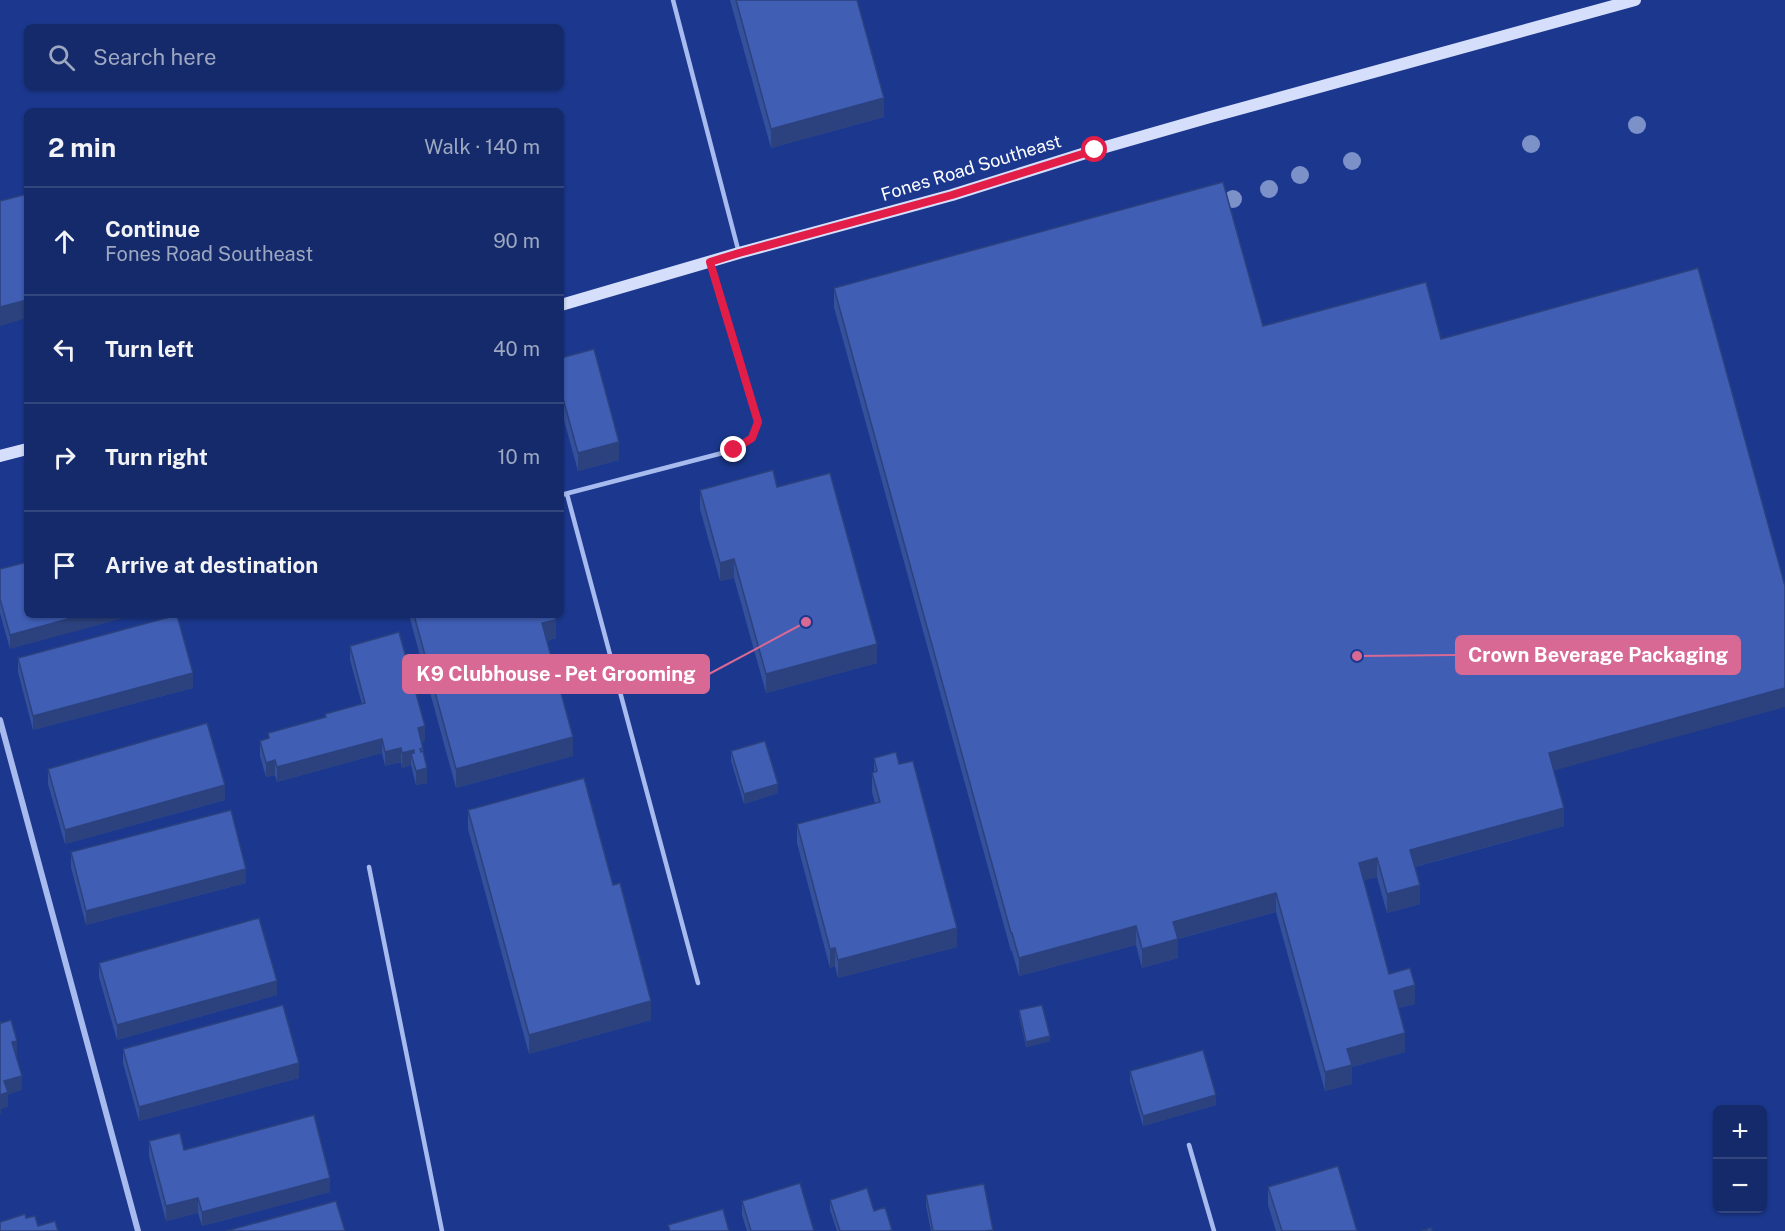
<!DOCTYPE html>
<html lang="en">
<head>
<meta charset="utf-8">
<style>
	:root { --surface:#142a6a; --page:#213672; --text:#f1f3f6; --muted:#9da7c1; --line:#33467e }
	body { margin:0; font-family:"Public Sans",sans-serif; background:var(--page); color:var(--text) }
	.controls { position:absolute; right:18px; bottom:18px; display:grid; overflow:hidden; border-radius:9px; box-shadow:0 2px 4px #0004 }
	.controls button { width:54px; height:54px; display:grid; place-items:center; padding:0; border:0; border-bottom:2px solid var(--line); background:var(--surface); color:var(--text); font:30px sans-serif }
	.stop { position:absolute; width:18px; height:18px; margin:-14px; border:4px solid #e11d48; border-radius:50%; background:#fff }
	.stop.end { background:#e11d48; border-color:#fff; box-shadow:0 2px 6px #0008 }
	.list { margin:0; padding:0; list-style:none }
	h2 { display:flex; justify-content:space-between; align-items:center; height:78px; margin:0; padding:0 24px; font-size:26px }
	h2 small { font-size:20px; font-weight:400; color:var(--muted) }
	.list li { display:grid; grid-template-columns:39px 1fr auto; gap:18px; align-items:center; box-sizing:border-box; height:108px; padding:0 24px; border-top:2px solid var(--line) }
	.list b { display:block; font-size:22px; white-space:nowrap }
	.list p { margin:0; font-size:20px; white-space:nowrap; color:var(--muted) }
	.list em { font-size:20px; font-style:normal; color:var(--muted) }
	.icon { flex:none; width:33px; height:33px; fill:none; stroke:currentColor; stroke-width:2; stroke-linecap:round; stroke-linejoin:round }
	.map { position:relative; flex:none; width:1785px; height:1231px; overflow:hidden }
	.search { position:absolute; background:var(--surface); box-shadow:0 2px 4px #0004; left:24px; top:24px; width:540px; height:66px; display:flex; align-items:center; gap:15px; box-sizing:border-box; padding:0 21px; border-radius:9px; color:var(--muted); font-size:22px }
	.panel { position:absolute; background:var(--surface); box-shadow:0 2px 4px #0004; left:24px; top:108px; width:540px; height:510px; border-radius:9px }
	.map>svg:first-child { display:block }
	.lines { fill:none; stroke-linecap:round; stroke-linejoin:round }
	.lane { stroke:#a8bbee; stroke-width:4.5 }
	.street { stroke:#a8bbee; stroke-width:6 }
	.secondary { stroke:#d5defa; stroke-width:12 }
	.tree { fill:#7d91c9 }
	.wall { fill:#36519b }
	.shaded-wall { fill:#2c427e }
	.building { fill:#3f5eb4; stroke:#2c427e; stroke-width:1.5 }
	.route { stroke:#e11d48; stroke-width:8 }
	.labels { text-anchor:middle; stroke-width:4.5; stroke-linejoin:round; paint-order:stroke }
	.street-label { font-size:18px; fill:#fff; stroke:#1b388e }
	.leader { fill:none; stroke:#d76994; stroke-width:2 }
	.callout-dot { fill:#d76994; stroke:#1b388e; stroke-width:2 }
	.callout { fill:#d76994; stroke:#d76994; stroke-width:2 }
	.callout-label { font-size:20px; text-anchor:middle; font-weight:bold; fill:#fff }
</style>
</head>
<body>
<div class="map">
<svg width="1785" height="1231" viewBox="0 0 1785 1231">
	<rect width="100%" height="100%" fill="#1b388e"/>
	<g class="lines">
		<path class="lane" d="M673 0 739 253
			M567 494 698 983
			M561 495 734 450 752 438 758 422 710 263
			M369 867 442 1231
			M1189 1145 1214 1231"/>
		<path class="street" d="M0 720 138 1231"/>
		<path class="secondary" d="M561 305 739 253 952 195 1095 150 1210 117 1635 0
			M0 456 27 449"/>
	</g>
	<g class="tree">
		<circle cx="1637" cy="125" r="9"/>
		<circle cx="1531" cy="144" r="9"/>
		<circle cx="1352" cy="161" r="9"/>
		<circle cx="1300" cy="175" r="9"/>
		<circle cx="1269" cy="189" r="9"/>
		<circle cx="1233" cy="199" r="9"/>
	</g>
	<path class="wall" d="M730 0H857L884 117 771 148Z
		M834 288 1263 326 1553 771 1564 826 1415 867 1420 904 1387 913 1377 877 1364 880 1389 974 1415 1004 1398 1008 1405 1052 1352 1067V1084L1325 1091 1276 912 1178 939V958L1142 968 1136 945 1019 976 1012 951H1011L834 307Z
		M561 358 619 460 578 471 561 409Z
		M777 487 877 663 766 693 734 578 720 581 700 509V490Z
		M27 562 10 649 0 613V569Z
		M409 615H555L556 638 547 641 573 756 456 788Z
		M350 646 425 741 422 742 423 748 427 783 416 785 411 765 402 768 401 762 385 766 382 753 277 782 275 775 266 777 260 756V741L268 739V733L325 718V714L362 704 350 660Z
		M18 658 193 688 33 730 18 672Z
		M731 751 778 793 744 804 731 761Z
		M874 758 899 764 957 947 838 978 835 966 830 968 797 843V824L875 803 872 792V773L874 772Z
		M48 769 225 800 65 844 48 784Z
		M468 810 613 885 651 1020 529 1054 468 829Z
		M71 852 246 883 86 925 71 867Z
		M99 963 277 995 117 1040 99 977Z
		M1019 1010 1050 1041 1026 1047 1019 1015Z
		M123 1049 299 1078 139 1121 123 1063Z
		M1130 1071 1216 1105 1143 1126 1130 1081Z
		M149 1141 330 1192 202 1226 198 1213 166 1221 149 1156Z
		M984 1184 993 1231H931L926 1205V1195Z
		M1268 1187 1357 1231H1276L1268 1205Z
		M830 1200 874 1211 892 1231H837L830 1210Z
		M742 1201 814 1231H747L742 1215Z"/>
	<path class="shaded-wall" d="M884 98V117L771 148V129Z
		M27 300V318L0 326V307Z
		M619 442V460L578 471V453Z
		M734 559V578L720 581V563Z
		M82 615H135L10 649V635Z
		M556 620V638L542 642V623Z
		M877 644V663L766 693V674Z
		M193 673V688L33 730V716Z
		M1785 688V707L1549 772V753Z
		M425 726V741L418 743V728Z
		M573 737V756L456 788V769Z
		M382 739V753L277 782V767Z
		M401 748V762L385 766V752Z
		M414 750V762L411 754V765L402 768V753Z
		M275 760V775L266 777V763Z
		M427 768V783L416 785V771Z
		M778 784V793L744 804V794Z
		M225 785V800L65 844V830Z
		M1564 808V826L1410 868V850Z
		M1377 858V877L1359 882V863Z
		M246 869V883L86 925V911Z
		M1420 885V904L1387 913V894Z
		M1276 893V912L1173 940V922Z
		M1136 926V945L1019 976V958Z
		M957 928V947L838 978V960Z
		M1178 939V958L1142 968V949Z
		M835 948V966L830 968V949Z
		M277 981V995L117 1040V1025Z
		M1415 985V1004L1394 1009V991Z
		M651 1001V1020L529 1054V1035Z
		M1405 1033V1052L1352 1067V1084L1325 1091V1072L1347 1049Z
		M1050 1036V1041L1026 1047V1042Z
		M17 1041V1055L12 1057V1042Z
		M299 1063V1078L139 1121V1107Z
		M22 1076V1090L8 1095V1107L1 1109V1113L0 1114V1095L4 1081Z
		M1216 1095V1105L1143 1126V1116Z
		M330 1178V1192L202 1226V1212Z
		M198 1198V1213L166 1221V1206Z"/>
	<path class="building" d="M736 0H857L884 98 771 129Z
		M1223 182 1263 326 1426 282 1441 339 1698 268 1785 586V688L1549 753 1564 808 1410 850 1420 885 1387 894 1377 858 1359 863 1389 974 1410 968 1415 985 1394 991 1405 1033 1347 1049 1352 1065 1325 1072 1276 893 1173 922 1178 939 1142 949 1136 926 1019 958 1012 933H1011L834 288Z
		M27 194V300L0 307V201Z
		M594 349 619 442 578 453 561 391V358Z
		M773 470 777 487 830 473 877 644 766 674 734 559 720 563 700 490Z
		M27 562V615H82L10 635 0 599V569Z
		M177 615 193 673 33 716 18 658Z
		M414 615H555L556 620 542 623 573 737 456 769Z
		M399 632 425 726 418 728 423 748 420 749 421 752 423 751 427 768 416 771 411 754 414 753V750L402 753 401 748 385 752 382 739 277 767 275 760 266 763 260 741 269 738 268 733 326 717 325 714 365 703 350 646Z
		M207 723 225 785 65 830 48 769Z
		M765 741 778 784 744 794 731 751Z
		M896 752 899 764 913 761 957 928 838 960 835 948 830 949 797 824 880 802 872 773 877 771 874 758Z
		M584 778 613 885 620 883 651 1001 529 1035 468 810Z
		M231 810 246 869 86 911 71 852Z
		M259 918 277 981 117 1025 99 963Z
		M283 1005 299 1063 139 1107 123 1049Z
		M1042 1005 1050 1036 1026 1042 1019 1010Z
		M11 1020 17 1041 12 1042 22 1076 4 1081 8 1092 0 1095 1 1099H0V1021L1 1023Z
		M1203 1050 1216 1095 1143 1116 1130 1071Z
		M314 1115 330 1178 202 1212 198 1198 166 1206 149 1141 180 1133 184 1150Z
		M1338 1166 1357 1231H1282L1268 1187Z
		M800 1183 814 1231H751L742 1201Z
		M984 1184 993 1230 985 1231H933L926 1195Z
		M867 1188 874 1211 885 1207 892 1230 889 1231H840L830 1200Z
		M336 1201 345 1231H226Z
		M723 1209 729 1231H670L668 1225Z
		M25 1214 26 1218 35 1216 38 1226 55 1221 58 1231H0V1222Z
		M1431 1228 1432 1231H1422Z"/>
	<g class="lines">
		<path class="route" d="M734 450 752 438 758 422 710 262 739 253 952 195 1095 150"/>
	</g>
	<g class="labels">
		<g class="street-label">
			<text transform="translate(971 168) rotate(-17)" y="6">Fones Road Southeast</text>
		</g>
	</g>
	<path class="leader" d="M1357 656L1456 655M806 622L709 674"/>
	<g class="callout-dot">
		<circle cx="1357" cy="656" r="6"/>
		<circle cx="806" cy="622" r="6"/>
	</g>
	<g class="callout">
		<rect x="1456" y="636" width="284" height="38" rx="6"/>
		<rect x="403" y="655" width="306" height="38" rx="6"/>
	</g>
	<g class="callout-label">
		<text x="1598" y="662">Crown Beverage Packaging</text>
		<text x="556" y="681">K9 Clubhouse - Pet Grooming</text>
	</g>
</svg>
<div class="controls">
<button>+</button>
<button>−</button>
</div>
<div class="stop" style="left:1095px;top:150px"></div>
<div class="stop end" style="left:734px;top:450px"></div>
<div class="search"><svg class="icon" aria-label="search" viewBox="0 0 24 24"><circle cx="10" cy="10" r="6"/><path d="M15 15l6 6"/></svg>Search here</div>
<section class="panel">
<h2>2 min<small>Walk · 140 m</small></h2>
<ul class="list">
<li><svg class="icon" aria-label="ahead" viewBox="0 0 24 24"><path d="M12 20V5M6 11l6-6 6 6"/></svg><div><b>Continue</b><p>Fones Road Southeast</p></div><em>90 m</em></li>
<li><svg class="icon" aria-label="left" viewBox="0 0 24 24"><path d="M17 20v-9H6M10 6l-5 5 5 5"/></svg><div><b>Turn left</b></div><em>40 m</em></li>
<li><svg class="icon" aria-label="right" viewBox="0 0 24 24"><path d="M7 20v-9h11M14 6l5 5-5 5"/></svg><div><b>Turn right</b></div><em>10 m</em></li>
<li><svg class="icon" aria-label="arrive" viewBox="0 0 24 24"><path d="M6 21V4h12l-3 4 3 4H6"/></svg><div><b>Arrive at destination</b></div></li>
</ul>
</section>
</div>
</body>
</html>
